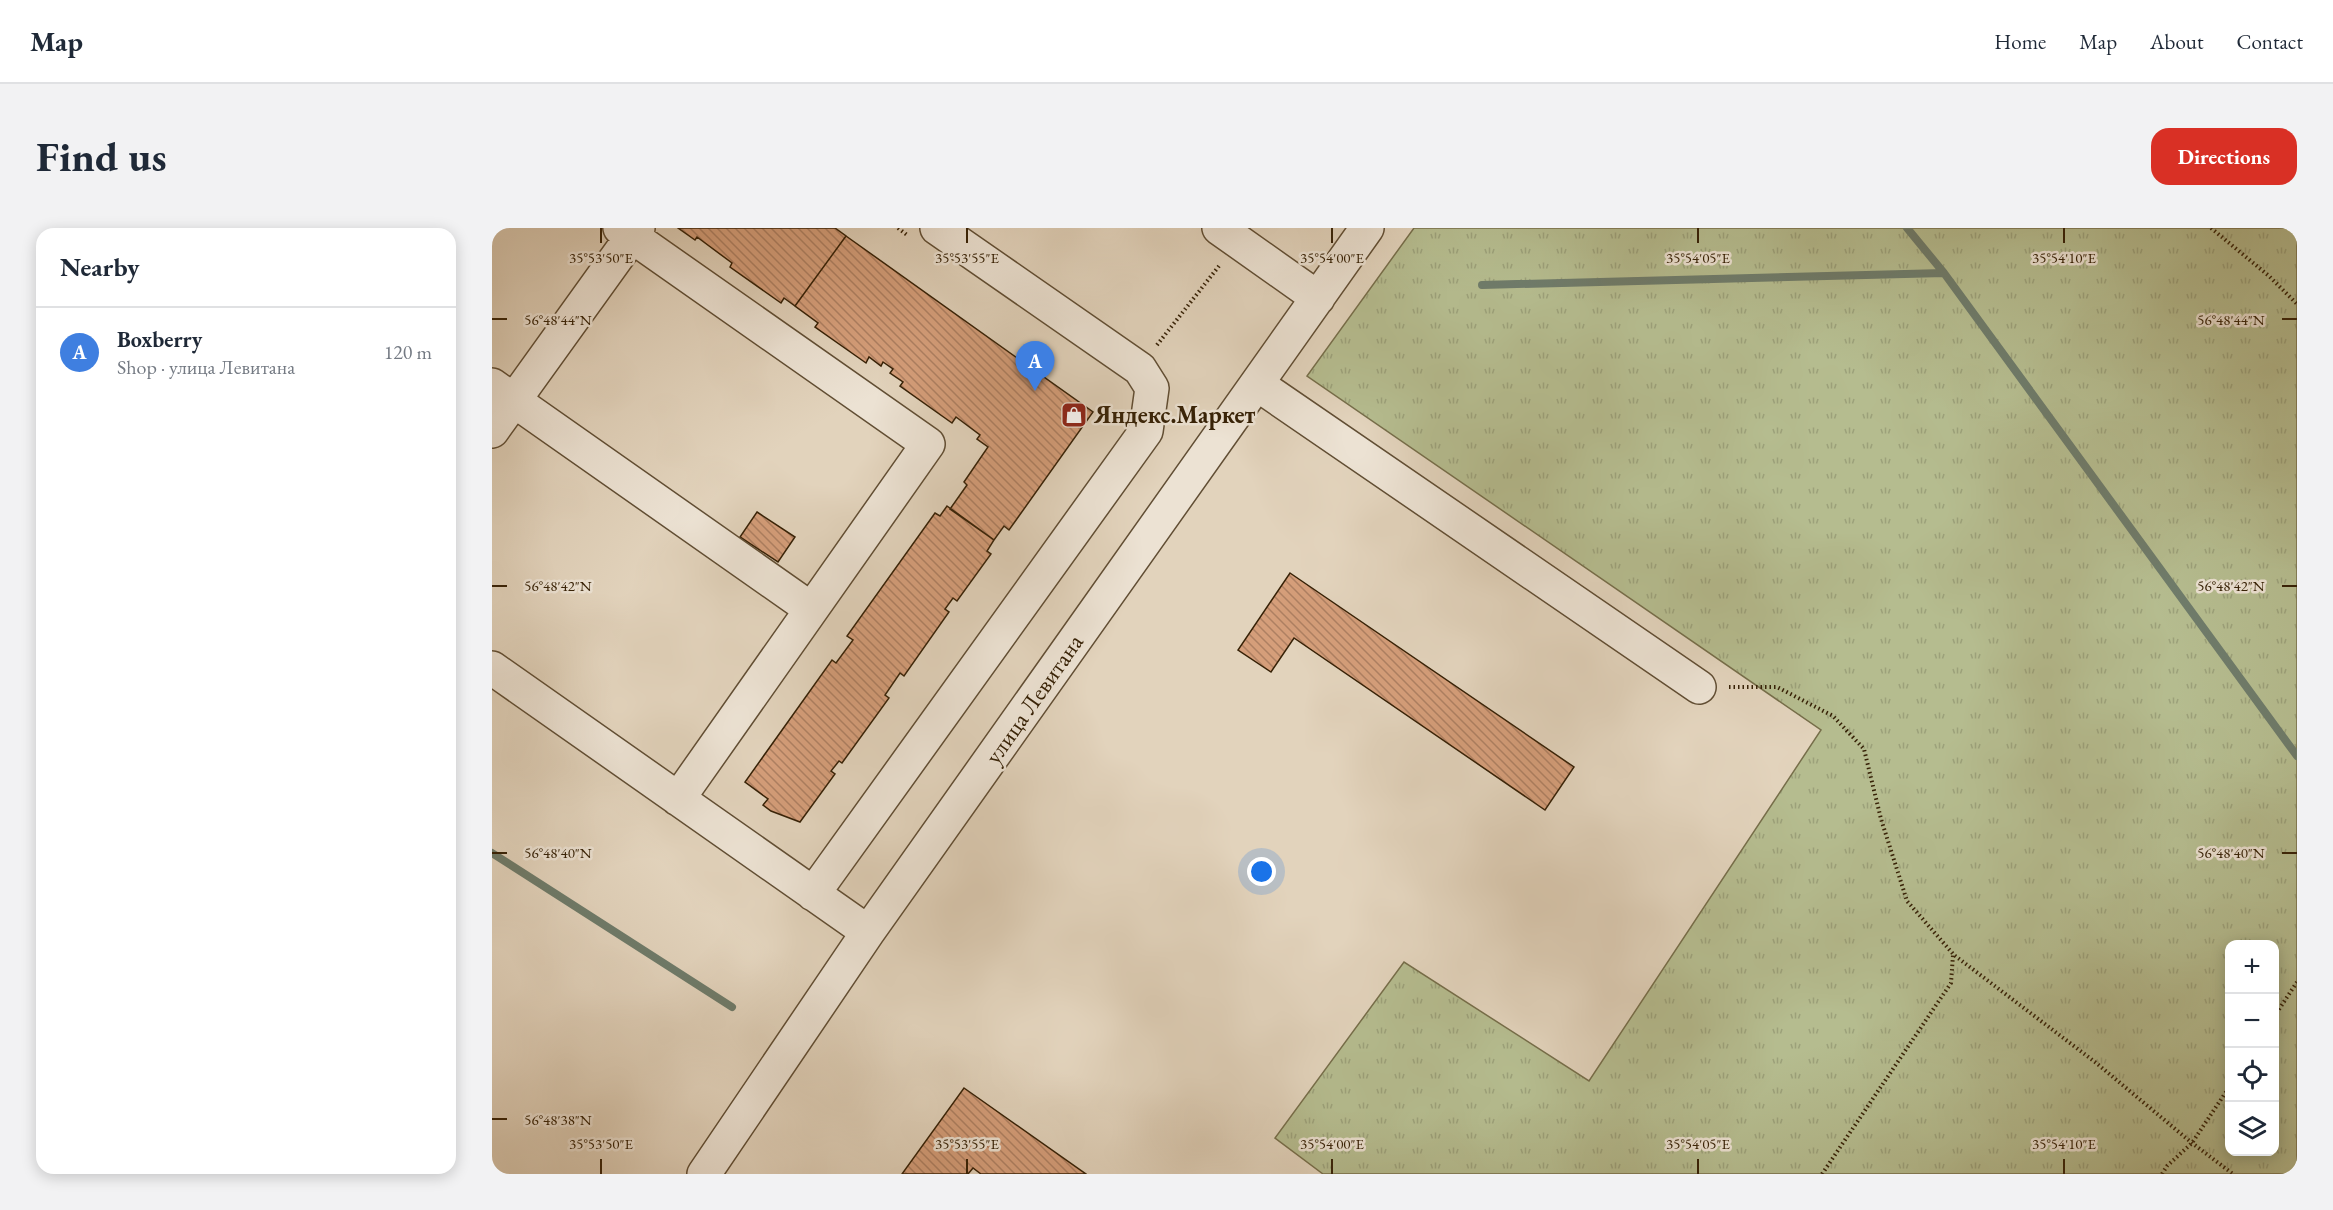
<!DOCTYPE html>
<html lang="en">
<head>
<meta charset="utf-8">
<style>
	:root { --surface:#fff; --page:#f2f2f3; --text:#1f2937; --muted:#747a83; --line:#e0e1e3; --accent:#d93025 }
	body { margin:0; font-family:"EB Garamond",serif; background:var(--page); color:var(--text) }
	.controls { position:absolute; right:18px; bottom:18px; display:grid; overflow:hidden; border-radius:12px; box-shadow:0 3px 15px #0003 }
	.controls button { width:54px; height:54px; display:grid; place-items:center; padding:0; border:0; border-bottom:2px solid var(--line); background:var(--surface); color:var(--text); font:30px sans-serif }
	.you { position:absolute; left:770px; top:644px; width:21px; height:21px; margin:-15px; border:4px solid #fff; border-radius:50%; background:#1a73e8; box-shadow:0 0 0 9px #1a73e833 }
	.badge { display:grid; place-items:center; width:39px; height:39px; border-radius:50%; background:var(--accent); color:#fff; font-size:20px; font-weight:700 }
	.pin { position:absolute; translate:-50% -50px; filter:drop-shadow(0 2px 3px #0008) }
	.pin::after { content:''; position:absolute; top:32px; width:21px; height:18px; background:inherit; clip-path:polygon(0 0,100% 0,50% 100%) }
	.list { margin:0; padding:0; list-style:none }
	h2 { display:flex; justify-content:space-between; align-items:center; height:78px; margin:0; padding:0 24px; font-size:26px }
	h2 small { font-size:20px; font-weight:400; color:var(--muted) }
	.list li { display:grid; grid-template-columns:39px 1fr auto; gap:18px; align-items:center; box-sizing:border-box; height:90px; padding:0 24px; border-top:2px solid var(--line) }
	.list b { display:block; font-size:22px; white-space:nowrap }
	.list p { margin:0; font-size:20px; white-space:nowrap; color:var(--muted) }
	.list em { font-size:20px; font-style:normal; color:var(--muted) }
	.icon { flex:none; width:33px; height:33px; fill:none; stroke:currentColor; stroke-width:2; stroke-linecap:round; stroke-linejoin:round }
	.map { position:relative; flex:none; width:1805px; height:946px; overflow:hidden; border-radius:18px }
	header { display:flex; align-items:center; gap:36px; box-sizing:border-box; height:84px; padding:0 30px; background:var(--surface); border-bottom:2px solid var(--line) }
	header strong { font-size:28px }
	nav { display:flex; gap:33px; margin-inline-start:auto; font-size:21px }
	.intro { display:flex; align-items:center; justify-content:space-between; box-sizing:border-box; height:144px; padding:0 36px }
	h1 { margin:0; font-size:42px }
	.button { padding:15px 27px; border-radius:18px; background:var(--accent); color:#fff; font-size:21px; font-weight:700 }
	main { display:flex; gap:36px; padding:0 36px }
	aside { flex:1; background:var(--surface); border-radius:18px; box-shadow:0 3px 15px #0003 }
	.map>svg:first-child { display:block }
	.grass { fill:url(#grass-tufts); stroke:#766e4a; stroke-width:1.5; fill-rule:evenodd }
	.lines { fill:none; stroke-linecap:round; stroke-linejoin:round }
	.stream { stroke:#6f7c6b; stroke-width:8 }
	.building { fill:url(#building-back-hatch); stroke:#362106; stroke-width:1.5 }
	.minor-casing { stroke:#614e34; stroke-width:36 }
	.path { stroke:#362106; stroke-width:4; stroke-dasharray:1.5 3; stroke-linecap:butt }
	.minor { stroke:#ece2d3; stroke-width:33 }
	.ticks { fill:none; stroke:#362106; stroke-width:2 }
	.labels { text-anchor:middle; stroke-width:5; stroke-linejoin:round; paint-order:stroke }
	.poi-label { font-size:24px; font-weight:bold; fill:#362106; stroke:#ece2d3; text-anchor:start }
	.street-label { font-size:24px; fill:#362106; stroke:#ece2d3 }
	.ticks-label { font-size:15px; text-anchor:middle; fill:#362106; stroke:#ece2d3; stroke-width:5; stroke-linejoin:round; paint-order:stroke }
</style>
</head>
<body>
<header>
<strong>Map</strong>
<nav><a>Home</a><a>Map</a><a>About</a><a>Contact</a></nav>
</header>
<div class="intro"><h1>Find us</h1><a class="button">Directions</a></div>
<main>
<aside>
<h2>Nearby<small></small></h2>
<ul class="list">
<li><span class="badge" style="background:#3f7fe0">A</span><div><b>Boxberry</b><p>Shop · улица Левитана</p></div><em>120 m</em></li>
</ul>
</aside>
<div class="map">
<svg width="1805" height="946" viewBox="0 0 1805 946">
	<defs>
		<pattern id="grass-tufts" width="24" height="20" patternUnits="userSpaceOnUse" patternTransform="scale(1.5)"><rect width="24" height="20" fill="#b5bc8f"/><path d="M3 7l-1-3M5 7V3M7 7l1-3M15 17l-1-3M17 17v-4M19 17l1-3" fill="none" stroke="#9ca17a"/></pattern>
		<pattern id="building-back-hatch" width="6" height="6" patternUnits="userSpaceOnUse" patternTransform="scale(1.5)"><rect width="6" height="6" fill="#d59e7a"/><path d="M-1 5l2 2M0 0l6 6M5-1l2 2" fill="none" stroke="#ae8062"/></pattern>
	</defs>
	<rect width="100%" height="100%" fill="#e2d3bc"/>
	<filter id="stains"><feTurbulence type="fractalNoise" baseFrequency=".00333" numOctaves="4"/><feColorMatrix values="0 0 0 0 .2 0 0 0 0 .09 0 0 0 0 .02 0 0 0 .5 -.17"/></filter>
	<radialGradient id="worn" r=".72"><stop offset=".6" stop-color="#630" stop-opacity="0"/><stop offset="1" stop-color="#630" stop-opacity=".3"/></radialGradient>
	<path class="grass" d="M922 0H1805V946H831L783 910 912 734 1097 853 1329 502 815 148ZM1738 716H1782V924H1738Z"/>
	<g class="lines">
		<path class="stream" d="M1415 0 1452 45
			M990 57 1452 45 1805 528
			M0 625 240 779"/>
	</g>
	<path class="building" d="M186 0H343L354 8 303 78 292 70 289 75 238 39 240 35 205 9 203 12Z
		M354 8 601 184 517 302 512 298 502 312 458 281 475 257 472 254 496 219 485 211 488 207 464 189 460 195 408 158 411 154 398 145 401 141 391 134 389 138 377 129 374 135 323 99 326 95 303 78Z
		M455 278 502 312 495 323 499 326 465 373 461 370 453 381 457 384 412 448 408 445 393 467 397 470 350 535 347 533 339 543 343 546 308 594 279 583 271 577 276 571 253 554 340 432 344 435 361 412 355 408 443 285 448 288Z
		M265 284 303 309 286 334 248 309Z
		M798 345 1082 539 1053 582 802 410 779 444 746 422Z
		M472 860 594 946H489L481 940 476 946H410Z"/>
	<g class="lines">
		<g class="minor-casing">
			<path id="minor" d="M128 0 436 216 186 571
				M727 0 826 70
				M765 156 1207 459
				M0 157 319 381
				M0 203 146 0
				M0 440 376 704
				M321 666 654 203 660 160 648 141 445 0
				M212 946 376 704 875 0"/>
		</g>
		<path class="path" d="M406 0 415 7
			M1719 0 1777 48 1805 76
			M665 117 727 38
			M1237 459H1285L1341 488 1372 521 1389 591 1415 673 1462 727 1603 834 1700 915 1741 946
			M1782 789 1805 754
			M1330 946 1459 755 1461 727
			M1670 946 1675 938 1700 915 1738 858"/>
		<use href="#minor" class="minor"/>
	</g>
	<path class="ticks" d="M109 0V15M475 0V15M840 0V15M1206 0V15M1572 0V15M0 91H15M1790 91H1805M0 358H15M1790 358H1805M0 625H15M1790 625H1805M0 891H15M109 931V946M475 931V946M840 931V946M1206 931V946M1572 931V946"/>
	<defs>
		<g id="shop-square" transform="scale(1.35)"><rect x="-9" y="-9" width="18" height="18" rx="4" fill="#8f2418" stroke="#ece2d3"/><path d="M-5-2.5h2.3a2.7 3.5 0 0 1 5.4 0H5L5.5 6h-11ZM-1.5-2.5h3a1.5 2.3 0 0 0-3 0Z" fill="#fff"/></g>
	</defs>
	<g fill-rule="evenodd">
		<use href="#shop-square" x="582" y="187"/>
	</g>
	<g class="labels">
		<g class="poi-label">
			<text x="602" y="195">Яндекс.Маркет</text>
		</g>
		<g class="street-label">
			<text transform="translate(542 471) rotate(-55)" y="8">улица Левитана</text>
		</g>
	</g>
	<g class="ticks-label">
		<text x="109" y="35">35°53'50"E</text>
		<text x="475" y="35">35°53'55"E</text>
		<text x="840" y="35">35°54'00"E</text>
		<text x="1206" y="35">35°54'05"E</text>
		<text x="1572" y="35">35°54'10"E</text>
		<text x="66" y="97">56°48'44"N</text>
		<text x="1739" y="97">56°48'44"N</text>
		<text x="66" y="363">56°48'42"N</text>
		<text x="1739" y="363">56°48'42"N</text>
		<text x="66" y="630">56°48'40"N</text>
		<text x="1739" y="630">56°48'40"N</text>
		<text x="66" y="897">56°48'38"N</text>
		<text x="109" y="921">35°53'50"E</text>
		<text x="475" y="921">35°53'55"E</text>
		<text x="840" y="921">35°54'00"E</text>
		<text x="1206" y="921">35°54'05"E</text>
		<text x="1572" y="921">35°54'10"E</text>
	</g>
	<rect width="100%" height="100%" filter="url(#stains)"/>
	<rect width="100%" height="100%" fill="url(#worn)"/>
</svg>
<div class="controls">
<button>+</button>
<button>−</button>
<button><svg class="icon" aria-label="locate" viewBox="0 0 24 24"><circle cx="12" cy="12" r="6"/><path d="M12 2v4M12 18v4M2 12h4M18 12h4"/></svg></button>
<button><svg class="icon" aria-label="layers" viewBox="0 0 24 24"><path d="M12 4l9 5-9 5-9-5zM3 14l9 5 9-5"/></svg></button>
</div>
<div class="you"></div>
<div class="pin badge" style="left:543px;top:163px;background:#3f7fe0">A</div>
</div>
</main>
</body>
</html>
